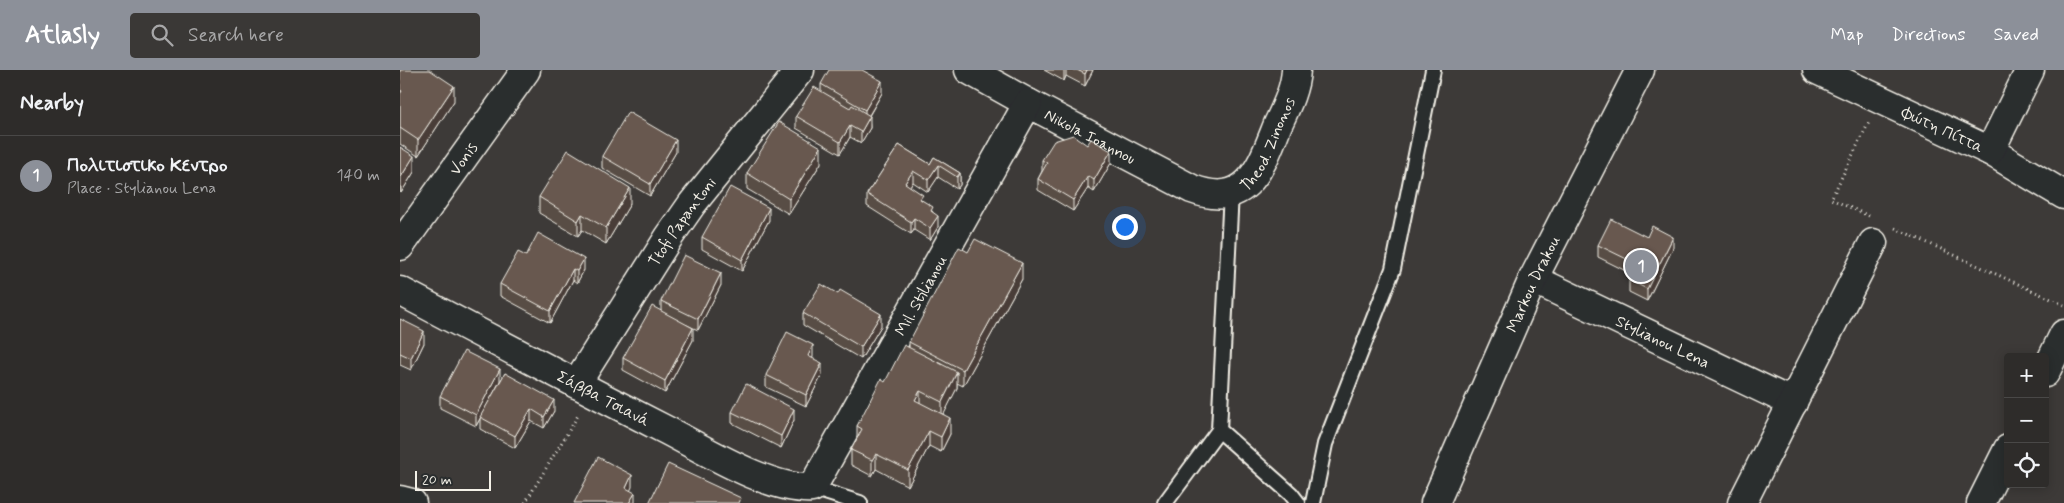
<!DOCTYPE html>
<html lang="en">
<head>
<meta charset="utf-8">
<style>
	:root { --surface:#2e2c2a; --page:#3a3836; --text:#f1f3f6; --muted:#a7a7a8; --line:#494847; --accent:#8c9099 }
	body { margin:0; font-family:Mynerve,sans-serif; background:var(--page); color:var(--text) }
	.controls { position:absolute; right:15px; bottom:15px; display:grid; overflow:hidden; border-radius:5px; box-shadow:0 2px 12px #0003 }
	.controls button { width:45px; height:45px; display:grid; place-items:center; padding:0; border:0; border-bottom:1px solid var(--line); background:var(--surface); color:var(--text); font:25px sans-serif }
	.scale { position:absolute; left:15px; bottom:12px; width:76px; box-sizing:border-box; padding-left:5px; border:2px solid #f4f1e8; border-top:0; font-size:14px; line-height:18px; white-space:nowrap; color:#f4f1e8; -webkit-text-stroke:4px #2a2d2e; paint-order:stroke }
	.you { position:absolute; left:724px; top:156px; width:18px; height:18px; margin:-12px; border:4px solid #fff; border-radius:50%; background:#1a73e8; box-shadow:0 0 0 8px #1a73e833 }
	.badge { display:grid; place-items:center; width:32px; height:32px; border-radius:50%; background:var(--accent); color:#fff; font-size:16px; font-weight:700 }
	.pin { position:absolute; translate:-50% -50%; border:2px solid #fff; box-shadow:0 1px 5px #0006 }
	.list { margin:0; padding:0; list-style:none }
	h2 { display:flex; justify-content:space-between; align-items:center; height:65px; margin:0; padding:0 20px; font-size:21px }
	h2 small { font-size:16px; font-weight:400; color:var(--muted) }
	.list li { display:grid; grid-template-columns:32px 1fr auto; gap:15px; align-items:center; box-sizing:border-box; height:80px; padding:0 20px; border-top:1px solid var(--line) }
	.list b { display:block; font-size:19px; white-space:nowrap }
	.list p { margin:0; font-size:16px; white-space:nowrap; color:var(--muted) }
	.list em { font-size:16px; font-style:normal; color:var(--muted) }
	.icon { flex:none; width:28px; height:28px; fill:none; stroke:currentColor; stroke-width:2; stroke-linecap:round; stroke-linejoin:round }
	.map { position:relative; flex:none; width:1664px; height:433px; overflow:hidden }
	header { display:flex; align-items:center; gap:30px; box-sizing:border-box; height:70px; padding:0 25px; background:var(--accent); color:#fff }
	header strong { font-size:24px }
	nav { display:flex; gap:28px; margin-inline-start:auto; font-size:18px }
	.search { width:350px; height:45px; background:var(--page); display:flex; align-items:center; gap:12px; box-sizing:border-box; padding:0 18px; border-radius:5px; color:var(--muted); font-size:19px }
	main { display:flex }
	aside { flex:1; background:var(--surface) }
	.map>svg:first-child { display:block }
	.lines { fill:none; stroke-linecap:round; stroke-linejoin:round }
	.lane-casing { stroke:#f4f1e8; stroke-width:18 }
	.street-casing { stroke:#f4f1e8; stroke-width:31 }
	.secondary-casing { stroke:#f4f1e8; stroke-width:31 }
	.path { stroke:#f4f1e8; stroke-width:3; stroke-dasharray:1 4; stroke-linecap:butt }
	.lane { stroke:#2a2d2e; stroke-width:14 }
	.street { stroke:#2a2d2e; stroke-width:28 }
	.secondary { stroke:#2a2d2e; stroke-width:28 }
	.wall { fill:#594d45; stroke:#f4f1e8 }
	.shaded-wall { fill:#493e38; stroke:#f4f1e8 }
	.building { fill:#685950; stroke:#f4f1e8 }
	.labels { text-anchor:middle; stroke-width:5; stroke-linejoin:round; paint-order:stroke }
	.street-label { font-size:16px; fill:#f4f1e8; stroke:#2a2d2e }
</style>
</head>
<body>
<header>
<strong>Atlasly</strong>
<div class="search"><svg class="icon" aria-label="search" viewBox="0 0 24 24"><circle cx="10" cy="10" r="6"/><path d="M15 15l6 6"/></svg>Search here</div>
<nav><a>Map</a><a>Directions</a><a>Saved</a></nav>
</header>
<main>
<aside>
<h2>Nearby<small></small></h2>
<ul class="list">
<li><span class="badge">1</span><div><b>Πολιτιστικο Κεντρο</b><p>Place · Stylianou Lena</p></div><em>140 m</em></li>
</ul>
</aside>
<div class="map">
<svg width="1664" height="433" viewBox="0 0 1664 433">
	<rect width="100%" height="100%" fill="#3d3a38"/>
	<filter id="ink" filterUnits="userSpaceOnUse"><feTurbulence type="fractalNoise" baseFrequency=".02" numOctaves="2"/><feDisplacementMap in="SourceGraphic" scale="10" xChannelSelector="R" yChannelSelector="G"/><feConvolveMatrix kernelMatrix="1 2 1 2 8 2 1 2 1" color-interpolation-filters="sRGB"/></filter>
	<g filter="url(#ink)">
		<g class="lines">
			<g class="lane-casing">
				<path id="lane" d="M819 360 891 424 898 433
					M412 418 460 433
					M765 433 819 360 831 122
					M913 433 925 374 993 199 1033 0"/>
			</g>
			<g class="street-casing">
				<g id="street">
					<path id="s1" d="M569 0 628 33 792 119C849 140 861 96 878 54 886 37 895 19 896 0"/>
					<path id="s2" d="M1417 0 1590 81 1664 125"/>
					<path d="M1590 81 1630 0"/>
					<path id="s3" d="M0 176 126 0"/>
					<path id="s4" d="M1133 209 1393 333"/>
					<path id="s5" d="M0 221C87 267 174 313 262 358 302 378 369 421 412 418L628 33"/>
					<path d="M1645 303 1664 264"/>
					<path id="s6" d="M176 314 269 167 292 134 400 0"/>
					<path id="s7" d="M1035 433 1133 209 1240 0"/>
					<path d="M1342 433 1473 173"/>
					<path d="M1581 433 1608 379"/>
				</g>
			</g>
			<g class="secondary-casing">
				<path id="secondary" d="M0 430 12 433"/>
			</g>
			<path class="path" d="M1469 146 1431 129 1469 52
				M1495 158 1664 235
				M125 433 179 344"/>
			<use href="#lane" class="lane"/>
			<use href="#street" class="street"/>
			<use href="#secondary" class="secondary"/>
		</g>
		<path class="wall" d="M0 0 54 31 18 86 0 74Z
			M644 0H693L685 16 666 6 664 11Z
			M421 14 482 23 469 46 470 58 461 73 450 67 440 84 396 58V46L421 21Z
			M499 75 530 94 534 87 560 103V115L557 119 538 107 528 122 513 112 510 117 533 142 538 157 530 170 514 160 511 164 467 136V124Z
			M687 75 711 93 694 122 688 118 673 141 638 120V109L642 101V90Z
			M0 77 14 102 1 123 0 122Z
			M276 82 250 126 202 98V86Z
			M421 93 389 144 347 119V103Z
			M139 127 230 134 206 174 182 160 178 166 139 143Z
			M369 150 342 201 302 179V167Z
			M1247 167 1273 178 1247 231 1229 222V210L1232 204 1198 187V175Z
			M126 186 184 200 177 213 173 210 150 253 100 226V214Z
			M622 209 563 316 557 313V318L543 345 550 364 541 382 529 376 508 416 476 399 472 406 451 395V380L457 369V356L509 277V272Z
			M321 215 298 260 287 255 293 270 265 323 223 300V288L261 241V231Z
			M438 224 481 256 461 289 403 255V243Z
			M0 249 24 273 11 300 0 295Z
			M413 287 412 288 422 305 406 336 366 317V305Z
			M105 303 154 341 144 358 131 351 115 378 80 359V347Z
			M100 311 76 356 40 338V326Z
			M332 342 394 350 381 378 332 353Z"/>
		<path class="shaded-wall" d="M664 0H666V6L664 11Z
			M687 0H693L685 16V4Z
			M482 11V23L465 52V40Z
			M54 16V31L18 86V70Z
			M470 46V58L461 73V62Z
			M450 56V67L440 84V72Z
			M276 70V82L250 126V114Z
			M421 77V93L389 144V129Z
			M711 81V93L694 122V110Z
			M14 86V102L1 123V107Z
			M538 95V107L528 122V110Z
			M513 101V112L505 125V113Z
			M560 103V115L557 119V107Z
			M688 106V118L673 141V130Z
			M230 118V134L206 174V158Z
			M369 138V150L342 201V190Z
			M182 144V160L178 166V151Z
			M538 146V157L530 170V158Z
			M514 148V160L511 164V152Z
			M1273 167V178L1247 231V219Z
			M184 189V200L177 213V201Z
			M622 193V209L563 316V300Z
			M173 199V210L150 253V241Z
			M321 203V215L298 260V249Z
			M481 244V256L461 289V277Z
			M293 258V270L265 323V311Z
			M24 261V273L11 300V288Z
			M413 275V287L408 298V286Z
			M422 293V305L406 336V325Z
			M100 299V311L76 356V345Z
			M557 302V318L542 348V332Z
			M520 321V336L515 330Z
			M154 330V341L144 358V347Z
			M131 339V351L115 378V366Z
			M394 339V350L381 378V366Z
			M550 348V364L541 382V367Z
			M529 361V376L508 416V400Z
			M476 384V399L472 406V390Z
			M232 405V417L226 430V418Z
			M235 423V433H229Z"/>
		<path class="building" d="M0 0H30L54 16 18 70 0 58V24L2 21 0 20Z
			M429 0H462L482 11 465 40 421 14Z
			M677 0H687L685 4Z
			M414 17 450 38 452 35 470 46 461 62 450 56 440 72 396 46Z
			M228 42 276 70 250 114 202 86Z
			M379 52 421 77 389 129 347 103Z
			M673 65 687 75 691 69 711 81 694 110 688 106 673 130 638 109 647 93 642 90 654 71Z
			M499 75 530 94 534 87 560 103 557 107 538 95 528 110 513 101 505 113 523 125 520 129 533 137 531 141 538 146 530 158 514 148 511 152 467 124Z
			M0 77 14 86 1 107 0 106Z
			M168 80 230 118 206 158 182 144 178 151 139 127Z
			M330 117 369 138 342 190 302 167Z
			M1211 149 1247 167 1252 156 1273 167 1247 219 1229 210 1237 194 1198 175Z
			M138 163 184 189 177 201 173 199 150 241 100 214 118 182 126 186Z
			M575 169 622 193 563 300 509 272 559 177 568 182Z
			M284 185 321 203 298 249 261 231Z
			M421 214 438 224 440 220 481 244 461 277 403 243Z
			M252 236 293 258 265 311 223 288Z
			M0 249 24 261 11 288 0 283Z
			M387 262 413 275 408 286 422 293 406 325 366 305Z
			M504 275 557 302 542 332 520 321 515 330 550 348 541 367 529 361 508 400 476 384 472 390 451 380 462 359 457 356 481 309 485 312Z
			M64 281 100 299 76 345 40 326Z
			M105 303 154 330 144 347 131 339 115 366 80 347Z
			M346 314 394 339 381 366 332 342Z
			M198 387 232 405 226 418 235 423 229 433H174Z
			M268 394 341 428 339 433H249Z"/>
	</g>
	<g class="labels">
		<g class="street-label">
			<text dy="6" stroke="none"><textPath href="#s2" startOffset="139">Φώτη Πίττα</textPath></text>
			<text dy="6" stroke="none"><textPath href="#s1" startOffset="138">Nikola Ioannou</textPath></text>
			<text dy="6" stroke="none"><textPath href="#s1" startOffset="356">Theod. Zinonos</textPath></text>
			<text dy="6" stroke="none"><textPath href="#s3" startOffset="108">Vonis</textPath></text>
			<text dy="6" stroke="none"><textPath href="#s6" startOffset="194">Ttofi Papantoni</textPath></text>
			<text dy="6" stroke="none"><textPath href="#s7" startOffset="240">Markou Drakou</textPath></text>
			<text dy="6" stroke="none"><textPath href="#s5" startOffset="680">Mil. Stilianou</textPath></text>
			<text dy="6" stroke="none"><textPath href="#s4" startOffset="144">Stylianou Lena</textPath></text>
			<text dy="6" stroke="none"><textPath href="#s5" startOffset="230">Σάββα Τσιανά</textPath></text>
		</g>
	</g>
</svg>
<div class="controls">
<button>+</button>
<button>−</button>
<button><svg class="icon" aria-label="locate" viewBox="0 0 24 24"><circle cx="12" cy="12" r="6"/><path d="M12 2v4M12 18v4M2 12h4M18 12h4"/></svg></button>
</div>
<div class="scale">20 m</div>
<div class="you"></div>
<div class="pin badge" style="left:1241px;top:196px">1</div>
</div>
</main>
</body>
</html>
